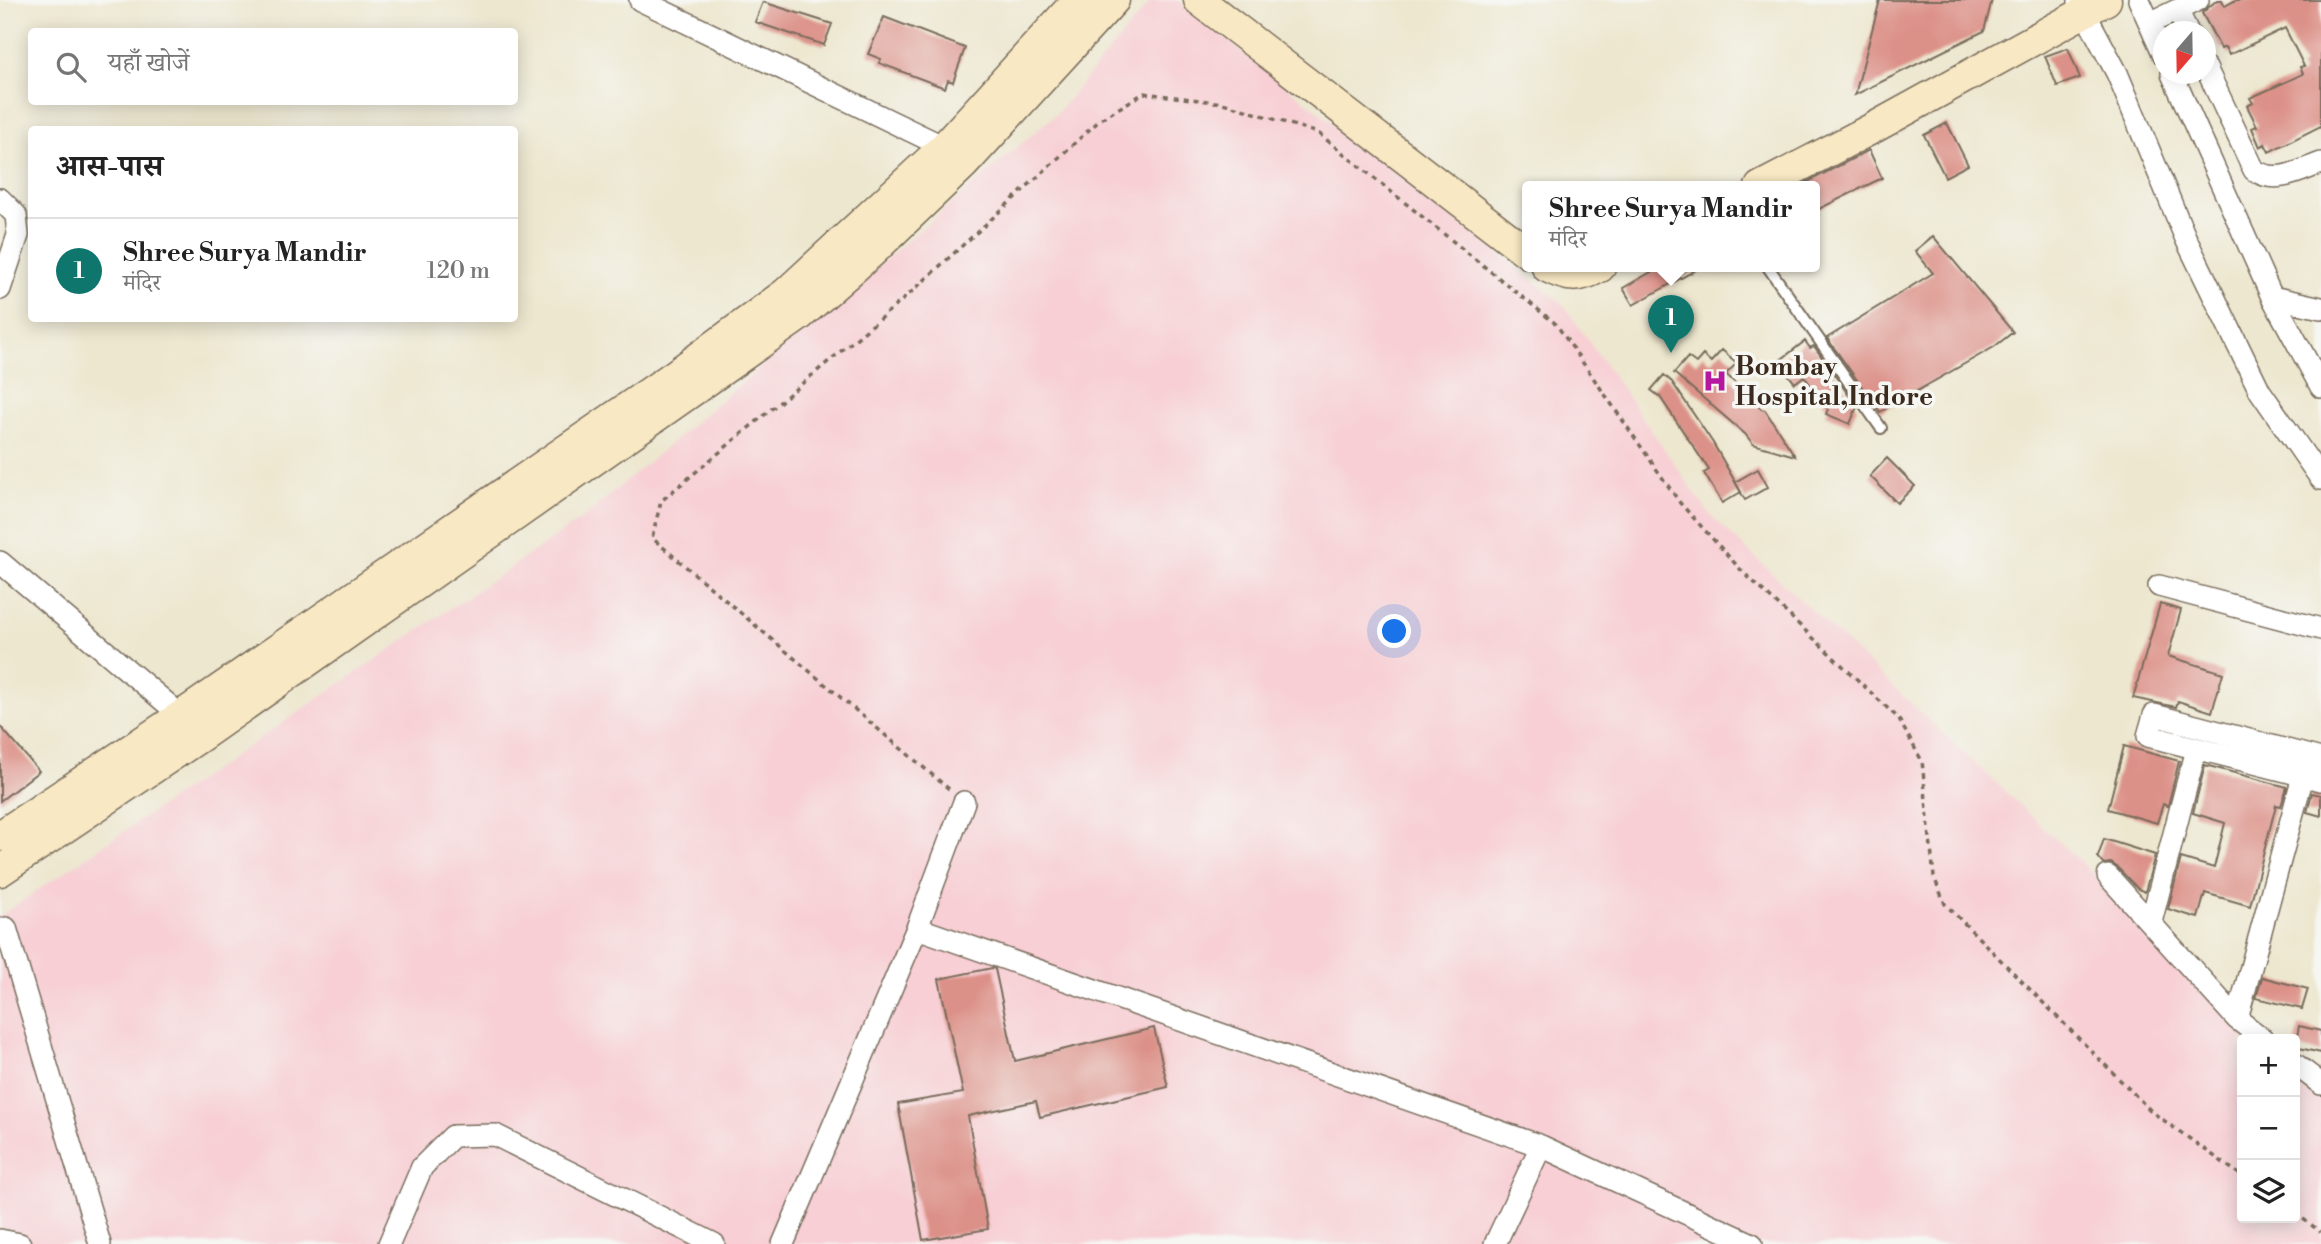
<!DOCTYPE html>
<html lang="hi">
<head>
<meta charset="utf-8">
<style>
	:root { --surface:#fff; --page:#f6f6f6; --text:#222; --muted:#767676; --line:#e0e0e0; --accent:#0f766e }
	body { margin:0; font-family:"Libre Bodoni","Noto Serif Devanagari",serif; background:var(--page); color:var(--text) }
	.controls { position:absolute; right:21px; bottom:21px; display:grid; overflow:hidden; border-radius:7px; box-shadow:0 4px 18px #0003 }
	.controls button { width:63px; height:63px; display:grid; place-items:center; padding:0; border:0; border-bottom:2px solid var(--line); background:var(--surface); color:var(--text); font:35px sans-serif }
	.compass { position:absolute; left:2153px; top:21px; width:63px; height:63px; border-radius:50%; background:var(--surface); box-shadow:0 4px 18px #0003; rotate:200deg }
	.you { position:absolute; left:1395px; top:632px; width:24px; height:24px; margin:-18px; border:5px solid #fff; border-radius:50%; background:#1a73e8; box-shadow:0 0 0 10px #1a73e833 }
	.badge { display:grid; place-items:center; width:46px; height:46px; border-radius:50%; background:var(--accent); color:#fff; font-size:23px; font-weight:700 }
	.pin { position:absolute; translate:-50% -58px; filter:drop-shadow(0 2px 4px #0008) }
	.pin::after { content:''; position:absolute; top:37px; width:24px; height:21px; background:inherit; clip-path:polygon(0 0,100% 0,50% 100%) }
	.popup { position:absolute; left:1522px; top:181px; width:298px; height:91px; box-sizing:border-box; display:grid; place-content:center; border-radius:7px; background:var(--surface); filter:drop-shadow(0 2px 5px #0005); font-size:23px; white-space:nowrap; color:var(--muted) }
	.popup b { font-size:26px; color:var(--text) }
	.popup::after { content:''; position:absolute; left:50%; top:100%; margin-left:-14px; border:14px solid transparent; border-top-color:var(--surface) }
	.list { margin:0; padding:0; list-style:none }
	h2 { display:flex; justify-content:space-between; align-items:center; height:91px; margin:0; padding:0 28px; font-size:30px }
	h2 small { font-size:23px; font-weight:400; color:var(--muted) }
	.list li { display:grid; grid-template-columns:46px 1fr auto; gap:21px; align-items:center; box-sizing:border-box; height:105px; padding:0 28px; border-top:2px solid var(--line) }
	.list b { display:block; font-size:26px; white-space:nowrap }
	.list p { margin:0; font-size:23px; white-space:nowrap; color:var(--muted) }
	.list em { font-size:23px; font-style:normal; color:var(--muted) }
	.icon { flex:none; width:38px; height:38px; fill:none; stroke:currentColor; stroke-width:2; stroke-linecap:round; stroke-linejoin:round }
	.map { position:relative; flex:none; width:2321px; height:1244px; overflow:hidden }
	.search { position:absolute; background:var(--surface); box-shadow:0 4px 18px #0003; left:28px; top:28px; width:490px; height:77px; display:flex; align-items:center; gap:18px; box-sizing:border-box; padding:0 24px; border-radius:7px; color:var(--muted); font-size:26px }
	.panel { position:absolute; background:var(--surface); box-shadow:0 4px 18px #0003; left:28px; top:126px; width:490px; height:196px; border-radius:7px }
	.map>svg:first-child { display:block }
	.built { fill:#f7cfd4 }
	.building { fill:#dc9188 }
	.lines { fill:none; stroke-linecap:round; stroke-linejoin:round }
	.lane-casing { stroke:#796c5c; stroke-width:14 }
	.street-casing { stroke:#796c5c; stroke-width:24 }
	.secondary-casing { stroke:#796c5c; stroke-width:33 }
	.path { stroke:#796c5c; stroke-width:3.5; stroke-dasharray:5 5; stroke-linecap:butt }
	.lane { stroke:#fff; stroke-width:10 }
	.street { stroke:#fff; stroke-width:21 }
	.secondary { stroke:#f8e8c3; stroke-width:30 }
	.labels { text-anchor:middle; stroke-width:7; stroke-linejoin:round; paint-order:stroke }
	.poi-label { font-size:26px; font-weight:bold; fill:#3b2a1e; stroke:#f6f6f2; text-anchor:start }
</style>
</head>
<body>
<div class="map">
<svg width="2321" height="1244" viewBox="0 0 2321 1244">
	<rect width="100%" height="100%" fill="#f6f6f2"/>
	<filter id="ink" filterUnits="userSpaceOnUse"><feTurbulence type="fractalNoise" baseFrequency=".0143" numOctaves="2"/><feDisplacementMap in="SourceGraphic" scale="14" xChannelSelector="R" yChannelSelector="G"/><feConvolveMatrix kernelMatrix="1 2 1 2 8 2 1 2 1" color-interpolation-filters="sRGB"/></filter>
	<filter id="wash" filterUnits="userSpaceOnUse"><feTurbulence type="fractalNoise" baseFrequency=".00686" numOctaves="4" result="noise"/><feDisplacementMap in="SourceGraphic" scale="28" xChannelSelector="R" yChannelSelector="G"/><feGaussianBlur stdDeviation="1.57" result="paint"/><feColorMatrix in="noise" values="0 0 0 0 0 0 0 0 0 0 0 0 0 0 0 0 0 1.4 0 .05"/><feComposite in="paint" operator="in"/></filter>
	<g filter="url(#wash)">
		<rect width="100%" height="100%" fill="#ede7cf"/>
		<path class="built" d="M1152 0H1177L1563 304 1710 515 2269 1039H2242V1218H2295V1056L2321 1073V1244H0V916L583 518 1056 114Z"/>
		<g id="blocks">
			<path class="building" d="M1880 0H1992L1984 31 1855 95Z
				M2217 0H2222L2225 6 2236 0H2321V126L2269 152 2265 144 2260 147 2252 128 2257 126 2247 106 2253 103 2250 98 2303 74 2300 67 2304 66 2285 28 2229 55 2225 47 2221 49 2202 13Z
				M763 2 832 24 824 45 755 22Z
				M884 17 965 48 953 82 948 80 945 88 879 63 881 59 868 54Z
				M2068 48 2080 78 2057 86 2045 56Z
				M1947 123 1968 165 1945 177 1924 135Z
				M1869 150 1882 178 1815 211V187H1798Z
				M1933 236 2013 332 1994 347 1880 412 1827 338 1933 273 1915 251Z
				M1660 267H1701L1633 305 1623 288Z
				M1805 341 1810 348 1814 346 1857 407 1850 424 1826 414 1828 409 1804 376 1795 383 1778 362Z
				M1722 350 1737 363 1726 374 1761 409 1765 410 1795 456 1753 444 1745 434 1674 373 1688 357 1696 363 1703 355 1711 362Z
				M1664 375 1672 382 1713 443 1741 492 1722 503 1704 473 1709 470 1660 397 1651 390Z
				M1887 458 1915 486 1897 503 1870 476Z
				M1758 469 1768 487 1745 500 1735 482Z
				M2160 604 2181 610 2168 656 2223 673 2212 712 2178 701 2176 707 2133 698Z
				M0 726 39 771 0 801Z
				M2124 746 2179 761 2168 806 2163 804 2157 823 2108 809Z
				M2205 765 2287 787 2281 806 2276 805 2250 906 2205 893 2198 918 2168 909 2181 858 2214 868 2225 823 2193 813Z
				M2312 793 2321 795V816L2307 812Z
				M2104 839 2155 855 2145 892 2138 889 2117 867 2111 863 2104 864 2098 857Z
				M992 968 995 969 1015 1061 1154 1028 1168 1087 1040 1117 1036 1101 968 1116 988 1229 923 1240 898 1104 963 1093 939 979Z
				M2262 977 2308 989 2302 1009 2256 998Z
				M2299 1026 2321 1031V1053L2295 1047Z"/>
		</g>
	</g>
	<g filter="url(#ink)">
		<use href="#blocks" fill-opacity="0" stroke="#796c5c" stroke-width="2"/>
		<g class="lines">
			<g class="lane-casing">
				<path id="lane" d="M1768 267 1881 428"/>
			</g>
			<g class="street-casing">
				<path id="street" d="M640 0 944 147 954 156
					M2139 0 2164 55
					M2079 2 2117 73 2186 239 2260 391 2321 479
					M2177 10 2188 32
					M2150 23 2198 0
					M2206 68 2254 170C2276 185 2299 171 2321 163
					M2172 74 2272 297 2321 387
					M0 199 16 215 18 235 0 289
					M2272 297 2321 308
					M0 562 191 724
					M2159 586 2321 629
					M2321 759 2154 715 2148 736 2321 780
					M2108 876 2237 1019 2263 1039
					M2151 922 2196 749
					M917 928 1541 1146 1752 1244
					M0 932 6 928 100 1244
					M2237 1019 2303 776
					M2295 1064 2321 1084
					M0 1240 20 1244
					M389 1244 422 1167 453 1136 495 1135 714 1244
					M783 1244 917 928 964 802
					M1495 1244 1541 1146"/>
			</g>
			<g class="secondary-casing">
				<path id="secondary" d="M1199 0 1528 253
					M1760 187 1875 127 2106 0
					M1547 267C1569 278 1578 279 1600 267
					M0 836 181 716 676 374 786 293 944 147 1078 0
					M0 871 204 734 799 316 871 253 964 164 1114 0"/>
			</g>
			<path class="path" d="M949 789 652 538 661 501 906 297 1101 119 1144 93 1223 103 1318 133 1556 324 1680 503 1741 570 1898 718 1922 761 1934 877 1945 904 2152 1112 2242 1176
				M2295 1213 2321 1232"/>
			<use href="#lane" class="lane"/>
			<use href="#street" class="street"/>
			<use href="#secondary" class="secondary"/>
		</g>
	</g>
	<defs>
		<g id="hospital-bare" transform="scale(1.89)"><path d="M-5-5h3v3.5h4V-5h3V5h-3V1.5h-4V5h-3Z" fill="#b5179e" stroke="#f6f6f2" stroke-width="2.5" paint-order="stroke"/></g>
	</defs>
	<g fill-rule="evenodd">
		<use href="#hospital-bare" x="1715" y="381"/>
	</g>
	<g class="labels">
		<g class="poi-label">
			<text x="1735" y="375">Bombay<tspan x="1735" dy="30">Hospital,Indore</tspan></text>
		</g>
	</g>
</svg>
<div class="controls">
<button>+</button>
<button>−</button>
<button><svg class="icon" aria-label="layers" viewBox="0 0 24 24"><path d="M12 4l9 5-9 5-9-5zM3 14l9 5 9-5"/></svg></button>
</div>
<svg class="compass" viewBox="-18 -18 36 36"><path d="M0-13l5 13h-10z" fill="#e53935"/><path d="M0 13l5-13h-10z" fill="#767676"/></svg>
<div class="you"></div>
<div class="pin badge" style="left:1671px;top:353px">1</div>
<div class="popup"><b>Shree Surya Mandir</b>मंदिर</div>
<div class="search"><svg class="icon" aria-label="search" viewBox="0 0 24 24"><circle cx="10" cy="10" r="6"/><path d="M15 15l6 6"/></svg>यहाँ खोजें</div>
<section class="panel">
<h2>आस-पास<small></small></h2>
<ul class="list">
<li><span class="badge">1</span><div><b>Shree Surya Mandir</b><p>मंदिर</p></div><em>120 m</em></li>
</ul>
</section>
</div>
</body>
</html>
